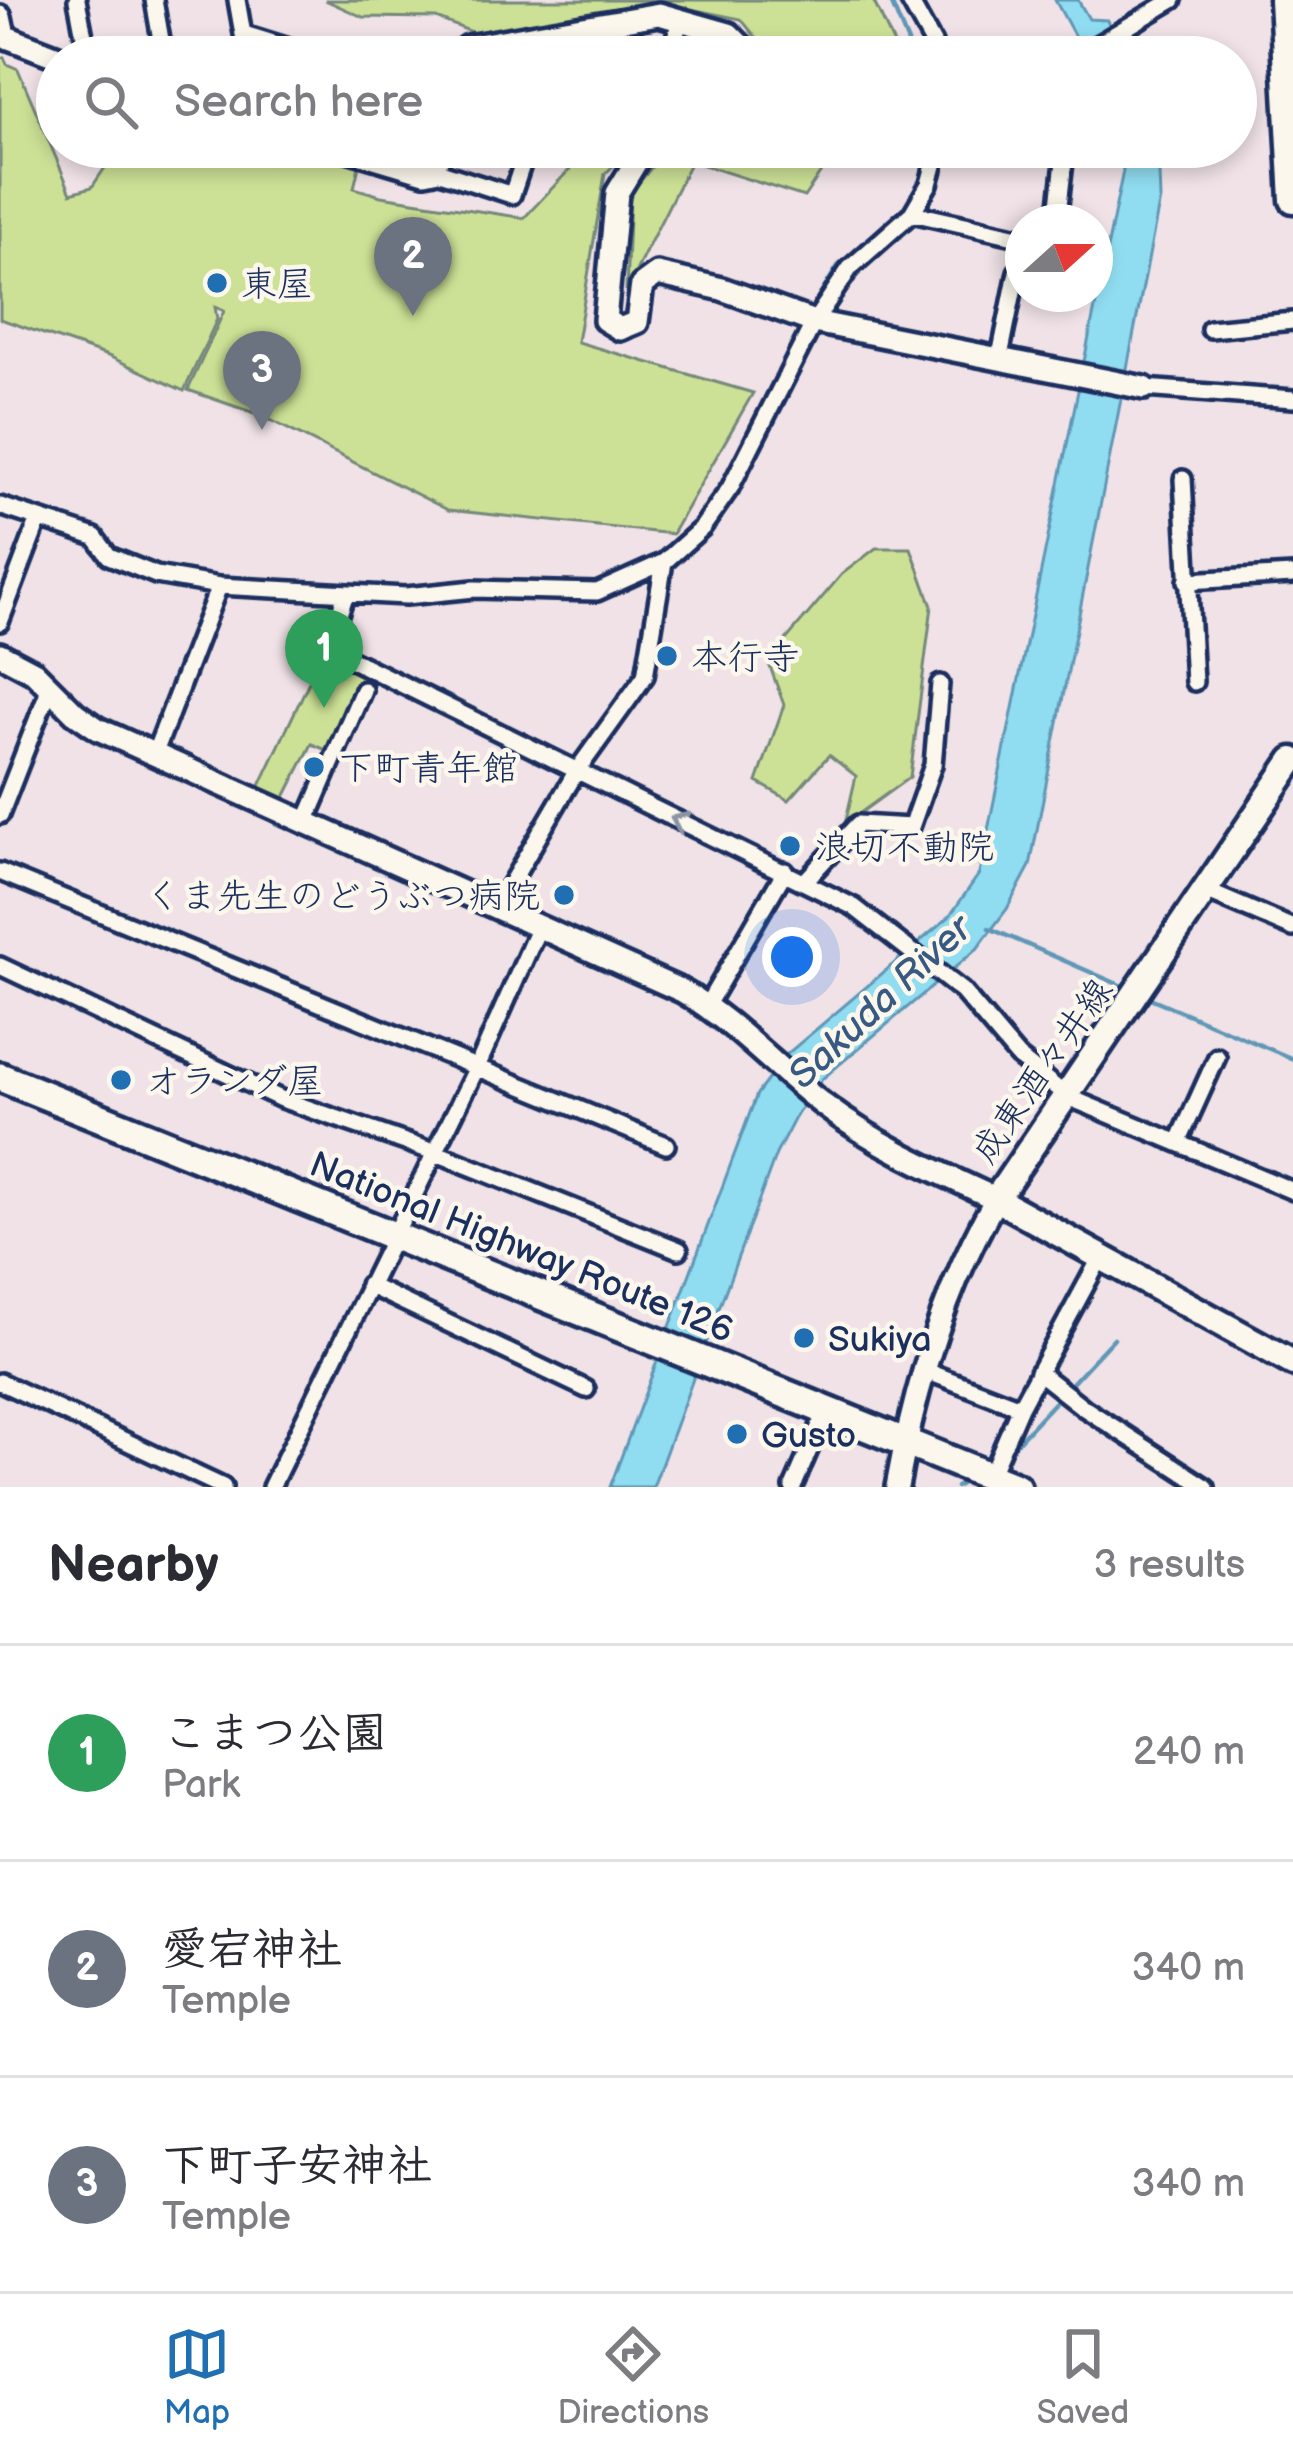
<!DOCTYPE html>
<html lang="en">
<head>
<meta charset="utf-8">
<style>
	:root { --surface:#fff; --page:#f7f7f7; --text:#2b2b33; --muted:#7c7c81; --line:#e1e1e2; --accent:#1f6fb2 }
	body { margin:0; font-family:"Balsamiq Sans","Klee One",sans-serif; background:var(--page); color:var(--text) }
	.compass { position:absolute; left:1005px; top:204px; width:108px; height:108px; border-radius:50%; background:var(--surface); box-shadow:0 6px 18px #0003; rotate:69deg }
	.you { position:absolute; left:792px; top:957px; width:42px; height:42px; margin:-30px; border:9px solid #fff; border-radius:50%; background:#1a73e8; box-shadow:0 0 0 18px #1a73e833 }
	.badge { display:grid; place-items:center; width:78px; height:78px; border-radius:50%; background:var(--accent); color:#fff; font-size:39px; font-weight:700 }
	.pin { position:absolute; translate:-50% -99px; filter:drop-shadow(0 3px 6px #0008) }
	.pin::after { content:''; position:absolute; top:63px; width:42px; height:36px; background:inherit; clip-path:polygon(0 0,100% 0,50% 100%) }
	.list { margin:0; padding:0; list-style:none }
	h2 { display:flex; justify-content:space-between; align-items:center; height:156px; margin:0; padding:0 48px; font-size:51px }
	h2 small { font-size:39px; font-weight:400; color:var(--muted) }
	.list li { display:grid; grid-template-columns:78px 1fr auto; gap:36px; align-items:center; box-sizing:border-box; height:216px; padding:0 48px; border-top:3px solid var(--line) }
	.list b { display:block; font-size:45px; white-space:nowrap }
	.list p { margin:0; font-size:39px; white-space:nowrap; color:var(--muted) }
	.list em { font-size:39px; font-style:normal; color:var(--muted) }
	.icon { flex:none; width:66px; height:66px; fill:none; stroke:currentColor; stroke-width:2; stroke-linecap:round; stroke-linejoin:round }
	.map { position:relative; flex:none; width:1293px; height:1487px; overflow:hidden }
	.search { position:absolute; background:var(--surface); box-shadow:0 6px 18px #0003; left:36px; right:36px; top:36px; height:132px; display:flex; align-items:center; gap:30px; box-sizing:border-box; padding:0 42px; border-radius:66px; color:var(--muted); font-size:45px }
	.sheet { height:804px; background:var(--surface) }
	nav { display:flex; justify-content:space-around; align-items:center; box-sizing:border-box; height:168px; border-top:3px solid var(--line); background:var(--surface); font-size:33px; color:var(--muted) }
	nav a { display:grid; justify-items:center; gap:6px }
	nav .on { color:var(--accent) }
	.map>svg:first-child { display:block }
	.green { fill:#cde196; stroke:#74887a; stroke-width:3 }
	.water { fill:#90dcf0; stroke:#6197b6; stroke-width:3 }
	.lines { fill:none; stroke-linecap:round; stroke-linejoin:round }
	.stream { stroke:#6197b6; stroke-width:4.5 }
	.street-casing { stroke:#1b2f5e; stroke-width:24 }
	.secondary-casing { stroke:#1b2f5e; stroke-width:30 }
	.primary-casing { stroke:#1b2f5e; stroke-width:33 }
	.highway-casing { stroke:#1b2f5e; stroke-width:36 }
	.street { stroke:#fbf7ec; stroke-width:15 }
	.secondary { stroke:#fbf7ec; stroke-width:21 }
	.primary { stroke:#fbf7ec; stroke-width:24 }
	.highway { stroke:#fbf7ec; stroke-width:27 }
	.oneway { stroke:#8b93a5 }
	.poi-dot { fill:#1f6fb2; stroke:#fbf7ec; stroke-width:4.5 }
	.labels { text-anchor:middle; stroke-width:9; stroke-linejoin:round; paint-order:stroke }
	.poi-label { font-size:36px; fill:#1b2f5e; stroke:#fbf7ec; text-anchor:start }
	.street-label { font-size:36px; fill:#1b2f5e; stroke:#fbf7ec }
	.water-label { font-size:39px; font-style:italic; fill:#385a82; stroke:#fbf7ec }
</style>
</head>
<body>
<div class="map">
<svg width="1293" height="1487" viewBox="0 0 1293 1487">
	<rect width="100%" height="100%" fill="#f0e2e7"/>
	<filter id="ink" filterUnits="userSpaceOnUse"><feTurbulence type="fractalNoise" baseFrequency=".00833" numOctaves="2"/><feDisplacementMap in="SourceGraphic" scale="24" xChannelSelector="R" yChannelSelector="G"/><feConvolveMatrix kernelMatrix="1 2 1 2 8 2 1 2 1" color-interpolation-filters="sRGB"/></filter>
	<g filter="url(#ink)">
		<path class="green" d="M325 0H873L900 57H772L741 19 656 2 474 33 436 18 363 17Z
			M4 57 7 64 18 69 71 193 92 187 119 147H212L272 163 278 147H309L360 162 354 188 381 196 524 218 591 147H632L605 174 577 342 753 393 672 534 448 510 260 415 188 390 224 311 215 307 217 319 184 391 108 356 0 319V58Z
			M668 147H838L804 197 691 161 626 291 630 194Z
			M876 548H911L932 606 910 777 845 824 856 776 829 755 789 800 757 782 784 705 768 661 842 574Z
			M323 652 366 672 331 752 312 744 282 803 257 792Z"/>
		<path class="water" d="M1055 0H1078L1089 19 1107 20 1127 57H1086Z
			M1120 147H1158L1160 199 1030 866 1007 909 977 949 822 1079 798 1112 776 1154 653 1487H610L757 1094 787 1054 949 917 979 874 1123 171Z"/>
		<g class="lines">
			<path class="stream" d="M890 0 914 57
				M918 188 928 147
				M809 313 838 266 888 224
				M756 421 803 323
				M39 527 91 544
				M655 558 674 543
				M989 928 1127 988
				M1143 995 1293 1059
				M1008 1452 1114 1338
				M956 1487 965 1481"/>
			<g class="street-casing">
				<path id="street" d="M77 0 88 57
					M154 0 164 57
					M237 0 247 57
					M909 0 933 43 934 57
					M244 34 318 57
					M554 57 562 29
					M669 57 681 18
					M1076 57 1173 0
					M434 170 512 195 528 147
					M912 213 1023 238
					M1057 222 1064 162
					M1210 329 1293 321
					M999 361 1017 272
					M1144 388 1293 399
					M1183 479 1194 682
					M0 506 95 537 109 556 156 575 219 586 406 596 474 589 597 592 664 562 702 528 730 488 814 322 850 268 912 213 929 184 939 147
					M1187 581 1293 575
					M346 593 328 648 854 907 962 991 1018 1057 1068 1097 1293 1191
					M0 622 39 519
					M154 755 219 586
					M0 815 50 687
					M306 822 363 690
					M0 872 666 1145
					M806 880 858 824 911 827 933 765 940 684
					M1206 891 1293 928
					M497 907 576 772 645 676 664 562
					M0 966 281 1099 434 1152 679 1250
					M707 1005 785 871
					M1178 1143 1217 1057
					M368 1285 586 1389
					M926 1371 1020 1407
					M1038 1372 1084 1408 1206 1487
					M0 1382 223 1487
					M987 1483 1020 1407 1102 1255
					M271 1487 478 1065 539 927
					M793 1487 827 1409"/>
			</g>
			<g class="secondary-casing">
				<path id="secondary" d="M0 17 4 36 58 57
					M465 57 467 47 659 14 729 34 752 57
					M341 147 425 172 434 170 441 147
					M645 147 617 193 605 320 620 329 637 322 642 285 657 274 722 289 814 322 1144 388
					M0 654 34 672 75 713 98 729 682 991C736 1022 776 1069 825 1106 876 1145 938 1172 996 1199 945 1287 915 1387 897 1487"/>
			</g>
			<g class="primary-casing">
				<path id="primary" d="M1282 0 1293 200
					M1293 760 996 1199 1293 1363"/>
			</g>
			<g class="highway-casing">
				<path id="highway" d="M0 1077 1016 1487"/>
			</g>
			<use href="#street" class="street"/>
			<use href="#secondary" class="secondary"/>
			<use href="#primary" class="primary"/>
			<use href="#highway" class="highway"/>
		</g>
		<defs><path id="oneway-chevron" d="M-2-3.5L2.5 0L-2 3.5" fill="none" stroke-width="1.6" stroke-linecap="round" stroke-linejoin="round" transform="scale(3)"/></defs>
		<use class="oneway" href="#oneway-chevron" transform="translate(679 821) rotate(-155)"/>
	</g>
	<g class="poi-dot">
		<circle cx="217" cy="283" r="12"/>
		<circle cx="667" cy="656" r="12"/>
		<circle cx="314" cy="767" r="12"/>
		<circle cx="790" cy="846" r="12"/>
		<circle cx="564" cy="895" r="12"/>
		<circle cx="121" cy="1080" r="12"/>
		<circle cx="804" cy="1338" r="12"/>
		<circle cx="737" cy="1434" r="12"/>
	</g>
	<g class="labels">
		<g class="poi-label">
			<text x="241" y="296">東屋</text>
			<text x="691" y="669">本行寺</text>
			<text x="338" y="780">下町青年館</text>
			<text x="814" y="859">浪切不動院</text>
			<text x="540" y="908" text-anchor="end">くま先生のどうぶつ病院</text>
			<text x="145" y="1093">オランダ屋</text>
			<text x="828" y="1351">Sukiya</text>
			<text x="761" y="1447">Gusto</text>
		</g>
		<g class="street-label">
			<text transform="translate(1041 1070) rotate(-55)" y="13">成東酒々井線</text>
			<text transform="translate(522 1246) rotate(22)" y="13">National Highway Route 126</text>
		</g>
		<g class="water-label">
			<text transform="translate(879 1001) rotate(-43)" y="14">Sakuda River</text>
		</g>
	</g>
</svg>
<svg class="compass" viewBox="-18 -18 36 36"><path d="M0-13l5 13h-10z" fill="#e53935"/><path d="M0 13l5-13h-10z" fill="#7c7c81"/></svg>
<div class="you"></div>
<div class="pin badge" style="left:324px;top:708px;background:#2e9e5b">1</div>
<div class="pin badge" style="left:413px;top:316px;background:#6b7280">2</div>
<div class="pin badge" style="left:262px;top:430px;background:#6b7280">3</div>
<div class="search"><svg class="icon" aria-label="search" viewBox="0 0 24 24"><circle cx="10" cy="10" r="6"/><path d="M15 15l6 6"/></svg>Search here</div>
</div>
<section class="sheet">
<h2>Nearby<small>3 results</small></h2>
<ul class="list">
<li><span class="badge" style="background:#2e9e5b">1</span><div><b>こまつ公園</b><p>Park</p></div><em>240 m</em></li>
<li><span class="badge" style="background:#6b7280">2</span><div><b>愛宕神社</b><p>Temple</p></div><em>340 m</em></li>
<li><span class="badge" style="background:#6b7280">3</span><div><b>下町子安神社</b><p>Temple</p></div><em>340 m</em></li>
</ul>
</section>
<nav>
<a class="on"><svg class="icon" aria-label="map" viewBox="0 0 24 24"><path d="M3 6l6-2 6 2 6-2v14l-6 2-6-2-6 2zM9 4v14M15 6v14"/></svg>Map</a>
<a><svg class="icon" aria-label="directions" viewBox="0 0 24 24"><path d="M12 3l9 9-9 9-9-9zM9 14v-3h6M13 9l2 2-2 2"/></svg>Directions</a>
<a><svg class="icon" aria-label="saved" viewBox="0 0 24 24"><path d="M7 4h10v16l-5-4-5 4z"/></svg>Saved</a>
</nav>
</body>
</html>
